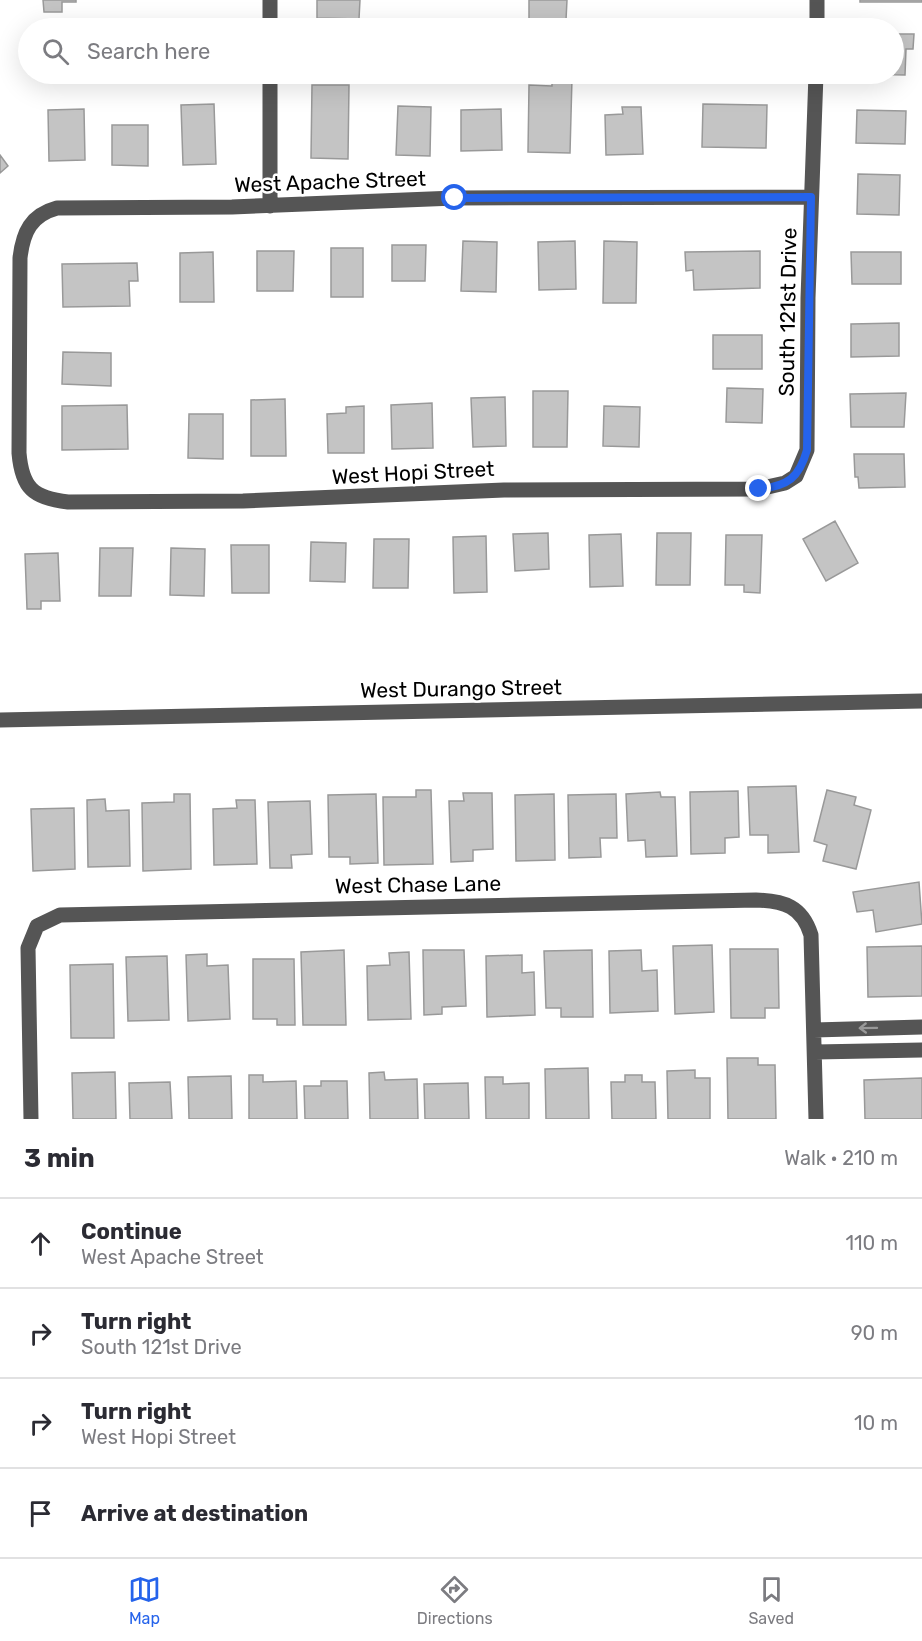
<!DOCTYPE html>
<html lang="en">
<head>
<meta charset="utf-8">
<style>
	:root { --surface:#fff; --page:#f7f7f7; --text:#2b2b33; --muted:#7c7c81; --line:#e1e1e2; --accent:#2563eb }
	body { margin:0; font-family:Rubik,sans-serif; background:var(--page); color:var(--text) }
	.stop { position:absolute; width:18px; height:18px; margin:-14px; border:4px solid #2563eb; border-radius:50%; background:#fff }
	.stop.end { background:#2563eb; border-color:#fff; box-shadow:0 2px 6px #0008 }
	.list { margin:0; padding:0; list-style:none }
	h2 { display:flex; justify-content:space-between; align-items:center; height:78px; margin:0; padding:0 24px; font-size:26px }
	h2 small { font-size:20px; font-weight:400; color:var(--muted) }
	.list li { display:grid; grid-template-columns:39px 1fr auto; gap:18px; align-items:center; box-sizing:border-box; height:90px; padding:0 24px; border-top:2px solid var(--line) }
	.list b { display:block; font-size:22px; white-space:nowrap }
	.list p { margin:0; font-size:20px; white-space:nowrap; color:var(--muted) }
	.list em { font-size:20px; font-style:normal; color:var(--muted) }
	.icon { flex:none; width:33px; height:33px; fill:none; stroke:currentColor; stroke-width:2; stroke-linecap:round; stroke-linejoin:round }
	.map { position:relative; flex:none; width:922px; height:1119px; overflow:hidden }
	.search { position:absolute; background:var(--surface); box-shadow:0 6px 24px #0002; left:18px; right:18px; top:18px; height:66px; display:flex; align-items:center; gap:15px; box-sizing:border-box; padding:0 21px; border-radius:33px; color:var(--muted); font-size:22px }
	.sheet { height:438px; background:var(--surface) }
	nav { display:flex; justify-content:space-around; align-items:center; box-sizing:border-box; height:84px; border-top:2px solid var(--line); background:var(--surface); font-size:16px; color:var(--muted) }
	nav a { display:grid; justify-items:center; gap:3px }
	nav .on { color:var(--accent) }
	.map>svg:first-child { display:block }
	.building { fill:#c4c4c4; stroke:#999; stroke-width:1.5 }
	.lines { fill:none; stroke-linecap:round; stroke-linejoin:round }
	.minor { stroke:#555; stroke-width:15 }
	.oneway { stroke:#999 }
	.route { stroke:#2563eb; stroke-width:8 }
	.labels { text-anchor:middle; stroke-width:5; stroke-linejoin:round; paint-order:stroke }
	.street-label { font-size:21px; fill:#000; stroke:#fff }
</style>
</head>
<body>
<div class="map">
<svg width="922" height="1119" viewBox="0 0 922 1119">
	<rect width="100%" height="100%" fill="#fff"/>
	<path class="building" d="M43 0H76V2H62V12H44Z
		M317 0H360L359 19 317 18Z
		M529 0H567L566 20 529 19Z
		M860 0H922V2H860Z
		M894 34H914L913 49H906L905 75 863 74H894Z
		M552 78H572L570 153 528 152 529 85 552 86Z
		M312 85H349L348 159 311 158Z
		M214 104 216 164 183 165 181 105Z
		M703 104 767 105 766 148 702 147Z
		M398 106 431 107 430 156 396 155Z
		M622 107H641L643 154 606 155 605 115 623 114Z
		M84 109 85 160 49 161 48 110Z
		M501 109 502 150 461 151V110Z
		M857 110 906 111 905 144 856 143Z
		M112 125H148V166L112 165Z
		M0 155 8 166 0 173Z
		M858 174 900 175 899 215 857 214Z
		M463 241 497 242 496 292 461 291Z
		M575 241 576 289 539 290 538 242Z
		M604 241 637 242 636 303H603Z
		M392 245H426L425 281H392Z
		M331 248H363V297H331Z
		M257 251H294L293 291H257Z
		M760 251V288L694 290 693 270 686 271 685 252Z
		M213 252 214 302H180V253Z
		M851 252H901V284H852Z
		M137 263 138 281H129L130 306 63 307 62 264Z
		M899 323V356L851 357V324Z
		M713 335H762V369H713Z
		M63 352 111 353V386L62 384Z
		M727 388 763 389 762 423 726 422Z
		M533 391H568L567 447H533Z
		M906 393 904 427H851L850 394Z
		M505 397 506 446 473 447 471 398Z
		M285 399 286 456H251V400Z
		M432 403 433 448 392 449 391 405Z
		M127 405 128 449 62 450V406Z
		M364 406V453H328L327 414 346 413V407Z
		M604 406 640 407 639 447 603 446Z
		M189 414H223V459L188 458Z
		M854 454H904L905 487 859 488 858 477H855Z
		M835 521 858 563 826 581 803 539Z
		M548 533 549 569 515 571 513 534Z
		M657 533H691L690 585H656Z
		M621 534 623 586 590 587 589 535Z
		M726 535H762L760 593 744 592V585H725Z
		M486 536 487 592 454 593 453 537Z
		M374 539H409L408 588H373Z
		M311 542 346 543 345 582 310 581Z
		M231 545H269V593H232Z
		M100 548H133L131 596H99Z
		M171 548 205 549 204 596 170 595Z
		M58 553 60 601H41V609H27L25 554Z
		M796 786 799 852 768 853V835H750L748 787Z
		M416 790H431L433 864 384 865 383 797H416Z
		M827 790 856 797 854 805 871 810 856 869 823 861 827 845 814 841Z
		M738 791 739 837 725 838V853L691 854 690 792Z
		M660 792 661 797H675L677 856 646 857 645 840 628 841 626 794Z
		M463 793H492L493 849 473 850V861L451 862 449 801H464Z
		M174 794H190L191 869 143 871 142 803 174 802Z
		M376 794 378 863 350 864V857H329L328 795Z
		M554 794 555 860 516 861 515 795Z
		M616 794 617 838H600L601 857 569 858 568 795Z
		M105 799 106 811 129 810 130 866 88 867 87 800Z
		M236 800H255L257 864 214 865 213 809 237 808Z
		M310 801 312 854 291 855 292 868H270L268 802Z
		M74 808 75 869 33 871 31 809Z
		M919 882 922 924 876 932 873 910 857 912 853 892Z
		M712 945 714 1012 675 1014 673 946Z
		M922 946V996L868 997 867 947Z
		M730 949H778L779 1008H765V1018H731Z
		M344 950 346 1025H303L301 952Z
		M423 950H464L466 1006 442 1007V1014L424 1015Z
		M592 950 593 1017H561V1008H546L544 951Z
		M641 950 642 971 657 970 658 1011 610 1013 609 951Z
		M409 952 411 1019 368 1020 367 966 390 965 389 953Z
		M207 954V966L228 965 230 1019 188 1021 186 955Z
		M522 955V973L534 972 535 1015 487 1017 486 956Z
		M167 956 169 1020 128 1021 126 957Z
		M253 959H294L295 1025H277V1019H253Z
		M113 964 114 1038H71L70 965Z
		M727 1058H758V1065H775L776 1119H728Z
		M588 1068 589 1119H546L545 1069Z
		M695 1070V1078H710V1119H668L667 1071Z
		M115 1072 116 1119H73L72 1073Z
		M384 1072 385 1080 417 1079 418 1119H370L369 1073Z
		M249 1075H263V1082L296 1081 297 1119H249Z
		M625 1075H642V1082H655L656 1119H612L611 1082H625Z
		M231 1076 232 1119H189L188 1077Z
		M485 1077H503V1084L529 1083V1119H486Z
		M922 1078V1119H865L864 1080Z
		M321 1081H347L348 1119H305L304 1086H321Z
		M170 1082 172 1119H130L129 1083Z
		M468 1083 469 1119H425L424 1084Z"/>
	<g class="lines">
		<path class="minor" d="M270 0V28
			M817 28V0
			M270 74V206
			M811 197 455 198 232 207 57 208C31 215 23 232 20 258L19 453C22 488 33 498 68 502L243 501 504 490 759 489 785 483 796 476 807 450 808 298 816 74
			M0 720 922 701
			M814 1030 922 1027
			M815 1052 922 1050
			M31 1119 28 948 37 926 60 915 756 900C784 901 802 906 811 935L816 1119"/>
	</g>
	<defs><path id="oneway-shaft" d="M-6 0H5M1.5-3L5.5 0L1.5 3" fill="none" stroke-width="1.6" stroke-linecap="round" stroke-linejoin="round" transform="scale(1.5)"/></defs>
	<use class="oneway" href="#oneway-shaft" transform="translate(868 1028) rotate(179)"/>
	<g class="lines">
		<path class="route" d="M455 198 811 197 807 450C799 478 788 486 759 489"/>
	</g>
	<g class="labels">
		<g class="street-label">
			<text transform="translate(330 182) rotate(-2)" y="7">West Apache Street</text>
			<text transform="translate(788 312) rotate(-89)" y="7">South 121st Drive</text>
			<text transform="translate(413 473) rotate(-3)" y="7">West Hopi Street</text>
			<text transform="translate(461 689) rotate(-1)" y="7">West Durango Street</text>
			<text transform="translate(418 885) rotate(-1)" y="7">West Chase Lane</text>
		</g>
	</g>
</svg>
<div class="stop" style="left:455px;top:198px"></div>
<div class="stop end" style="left:759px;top:489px"></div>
<div class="search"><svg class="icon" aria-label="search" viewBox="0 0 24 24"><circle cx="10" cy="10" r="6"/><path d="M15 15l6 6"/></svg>Search here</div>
</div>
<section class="sheet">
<h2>3 min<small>Walk · 210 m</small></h2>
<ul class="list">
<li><svg class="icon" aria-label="ahead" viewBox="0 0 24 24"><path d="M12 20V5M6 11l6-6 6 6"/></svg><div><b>Continue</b><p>West Apache Street</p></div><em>110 m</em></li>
<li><svg class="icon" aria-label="right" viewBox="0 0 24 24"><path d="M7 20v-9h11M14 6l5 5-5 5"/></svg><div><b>Turn right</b><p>South 121st Drive</p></div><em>90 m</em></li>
<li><svg class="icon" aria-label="right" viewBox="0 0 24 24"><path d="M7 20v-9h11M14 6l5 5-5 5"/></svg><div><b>Turn right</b><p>West Hopi Street</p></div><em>10 m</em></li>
<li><svg class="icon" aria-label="arrive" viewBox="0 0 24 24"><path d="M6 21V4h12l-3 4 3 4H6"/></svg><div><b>Arrive at destination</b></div></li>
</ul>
</section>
<nav>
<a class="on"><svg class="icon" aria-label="map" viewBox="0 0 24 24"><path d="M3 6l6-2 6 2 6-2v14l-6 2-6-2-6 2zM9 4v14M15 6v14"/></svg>Map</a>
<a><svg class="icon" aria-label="directions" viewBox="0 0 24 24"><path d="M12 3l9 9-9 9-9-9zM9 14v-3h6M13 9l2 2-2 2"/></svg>Directions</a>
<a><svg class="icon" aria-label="saved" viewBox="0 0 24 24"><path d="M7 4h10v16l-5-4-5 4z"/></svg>Saved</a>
</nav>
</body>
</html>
